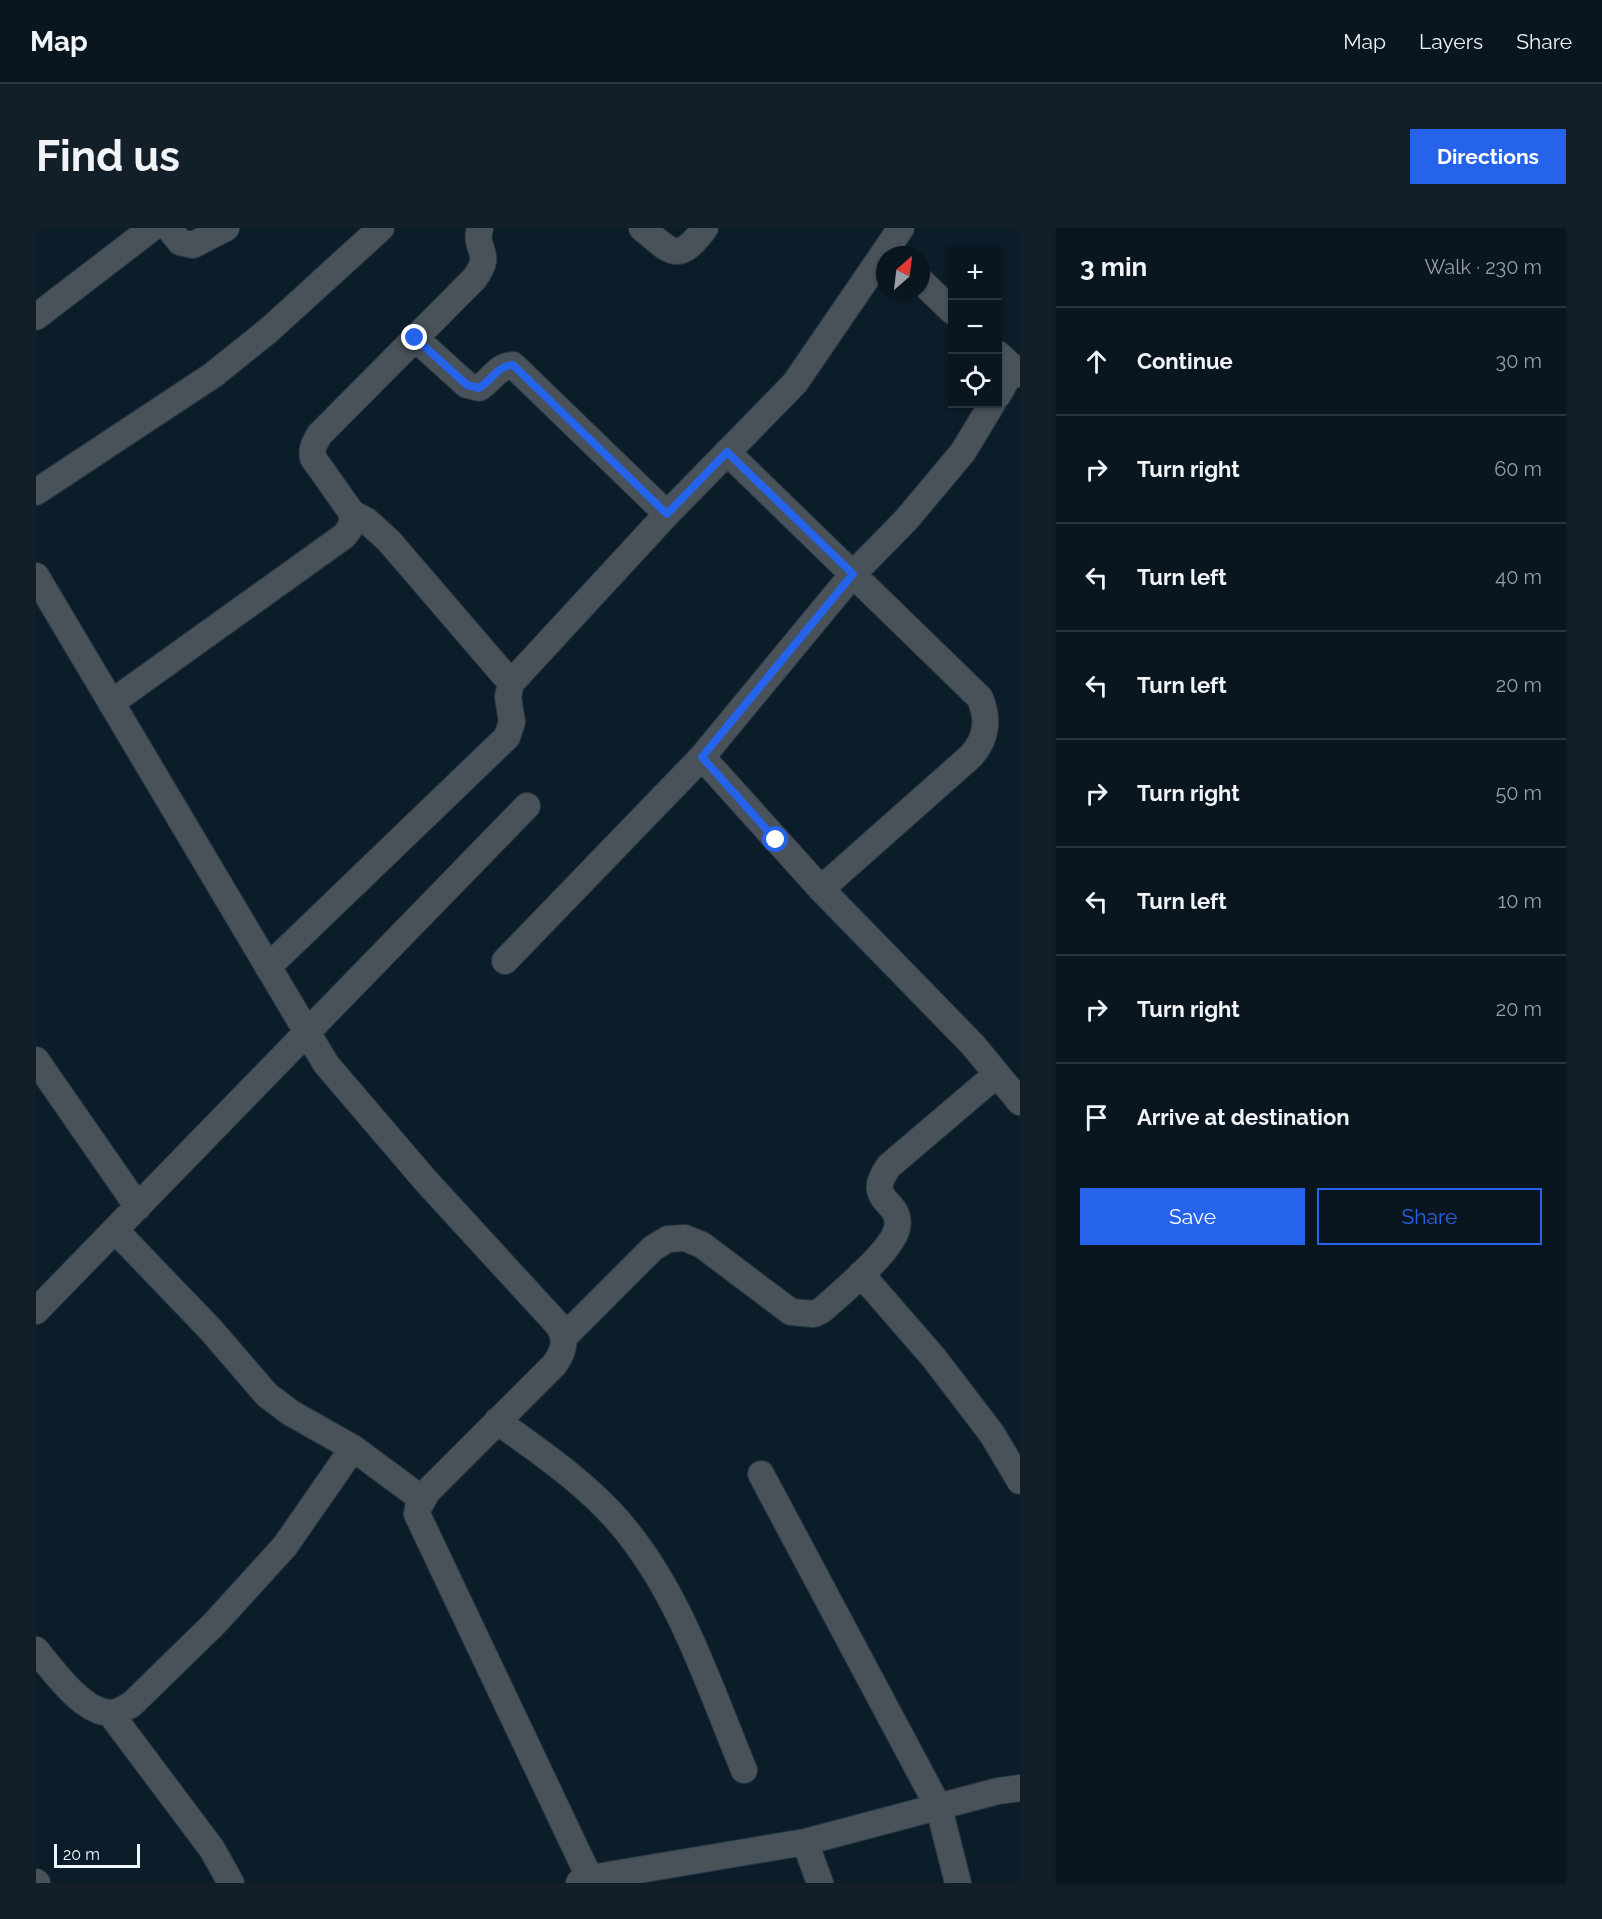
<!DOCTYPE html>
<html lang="en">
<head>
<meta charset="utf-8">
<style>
	:root { --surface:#091620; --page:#121f29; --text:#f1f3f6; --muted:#999fa5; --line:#29353e; --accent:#2563eb }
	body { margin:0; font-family:Raleway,sans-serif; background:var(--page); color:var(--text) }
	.controls { position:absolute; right:18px; top:18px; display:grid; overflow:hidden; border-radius:0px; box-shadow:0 2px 4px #0004 }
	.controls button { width:54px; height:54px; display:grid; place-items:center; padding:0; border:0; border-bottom:2px solid var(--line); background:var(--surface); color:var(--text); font:30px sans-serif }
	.compass { position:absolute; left:840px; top:18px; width:54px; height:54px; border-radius:50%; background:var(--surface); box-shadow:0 2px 4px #0004; rotate:28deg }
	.scale { position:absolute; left:18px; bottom:15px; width:86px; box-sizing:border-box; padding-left:6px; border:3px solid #edf5fd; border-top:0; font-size:16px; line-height:21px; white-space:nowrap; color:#edf5fd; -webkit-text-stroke:4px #0c1d2a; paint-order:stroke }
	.stop { position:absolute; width:18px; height:18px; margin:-14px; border:4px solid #2563eb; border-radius:50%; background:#fff }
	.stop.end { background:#2563eb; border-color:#fff; box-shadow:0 2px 6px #0008 }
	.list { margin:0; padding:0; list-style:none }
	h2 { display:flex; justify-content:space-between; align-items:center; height:78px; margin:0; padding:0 24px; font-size:26px }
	h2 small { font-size:20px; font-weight:400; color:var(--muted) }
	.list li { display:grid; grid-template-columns:39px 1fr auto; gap:18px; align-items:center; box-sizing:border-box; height:108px; padding:0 24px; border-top:2px solid var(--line) }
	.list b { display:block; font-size:22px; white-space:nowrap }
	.list em { font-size:20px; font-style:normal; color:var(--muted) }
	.actions { display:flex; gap:12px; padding:18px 24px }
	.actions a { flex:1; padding:14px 0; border:2px solid var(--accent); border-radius:0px; text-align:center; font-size:21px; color:var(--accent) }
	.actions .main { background:var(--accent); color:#fff }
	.icon { flex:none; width:33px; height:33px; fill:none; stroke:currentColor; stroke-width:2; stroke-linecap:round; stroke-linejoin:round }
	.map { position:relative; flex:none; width:984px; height:1655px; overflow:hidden; border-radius:0px }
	header { display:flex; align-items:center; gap:36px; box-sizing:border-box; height:84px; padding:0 30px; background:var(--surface); border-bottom:2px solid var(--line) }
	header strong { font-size:28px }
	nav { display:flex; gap:33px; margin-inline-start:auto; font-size:21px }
	.intro { display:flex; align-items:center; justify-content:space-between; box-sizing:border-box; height:144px; padding:0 36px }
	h1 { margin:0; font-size:42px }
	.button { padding:15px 27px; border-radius:0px; background:var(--accent); color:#fff; font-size:21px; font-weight:700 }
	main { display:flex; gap:36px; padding:0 36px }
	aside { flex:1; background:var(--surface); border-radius:0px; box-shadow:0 2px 4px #0004 }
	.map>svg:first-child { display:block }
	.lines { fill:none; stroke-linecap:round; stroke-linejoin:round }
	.street-casing { stroke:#273743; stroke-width:28 }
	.street { stroke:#495159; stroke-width:26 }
	.route { stroke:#2563eb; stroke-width:8 }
</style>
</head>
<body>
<header>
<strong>Map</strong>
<nav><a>Map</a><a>Layers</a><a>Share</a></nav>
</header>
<div class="intro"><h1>Find us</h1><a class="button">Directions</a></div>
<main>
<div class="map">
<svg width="984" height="1655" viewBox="0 0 984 1655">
	<rect width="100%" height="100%" fill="#0c1d2a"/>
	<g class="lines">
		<g class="street-casing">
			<path id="street" d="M133 0 144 14 157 17 190 0
				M606 0C636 25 642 36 669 0
				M885 53 916 83
				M0 89 116 0
				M379 110 431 157 443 160C455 153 462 137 477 137L631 286
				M962 126 984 146
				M962 167 977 140
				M691 224 944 470C953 492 951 510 935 528L785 661
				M0 264 177 147 233 102 345 0
				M316 285 331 293 353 313 475 455
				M0 348 290 836 390 953 523 1098C531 1112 528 1124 518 1137L392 1263 382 1280 381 1286 556 1655
				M75 475 308 308C315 300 317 295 316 285L277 230C275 220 279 214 284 206L438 51C459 23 437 24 444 0
				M666 529 785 661 937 817 984 874
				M469 733 666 529 817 346 870 292 927 224 956 176
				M232 739 471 509 476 494 472 469 475 455 631 286 759 155 865 0
				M0 832 102 979
				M79 1002 175 1102 231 1167 255 1185 317 1220 386 1271
				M825 1046 898 1130 956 1206 984 1253
				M0 1083 491 578
				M529 1108 617 1020 632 1011 649 1010 666 1017 755 1084 778 1086 786 1082C804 1066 857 1022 861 1000 867 971 826 975 853 938L961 846
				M461 1193C504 1224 550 1255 584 1295 644 1365 673 1458 708 1542
				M725 1246 903 1580 922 1655
				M0 1422C17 1442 46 1484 74 1485 82 1485 89 1480 96 1476L179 1395 249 1318 317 1220
				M74 1485 176 1621 195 1655
				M769 1614 784 1655
				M0 1654 1 1655
				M543 1655 555 1650 769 1614 962 1563 984 1560"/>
		</g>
		<use href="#street" class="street"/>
	</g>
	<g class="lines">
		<path class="route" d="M379 110 431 157 443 160C455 153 462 137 477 137L631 286 691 224 817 346 666 529 740 612"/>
	</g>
</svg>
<div class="controls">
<button>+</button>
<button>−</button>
<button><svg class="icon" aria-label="locate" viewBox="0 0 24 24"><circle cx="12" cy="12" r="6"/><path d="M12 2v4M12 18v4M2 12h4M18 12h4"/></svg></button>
</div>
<svg class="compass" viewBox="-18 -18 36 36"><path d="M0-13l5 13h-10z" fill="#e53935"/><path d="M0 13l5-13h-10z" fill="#999fa5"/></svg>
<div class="scale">20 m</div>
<div class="stop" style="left:740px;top:612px"></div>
<div class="stop end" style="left:379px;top:110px"></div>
</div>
<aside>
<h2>3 min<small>Walk · 230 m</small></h2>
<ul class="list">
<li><svg class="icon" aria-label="ahead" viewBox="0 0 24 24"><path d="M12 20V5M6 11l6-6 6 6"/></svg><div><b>Continue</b></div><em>30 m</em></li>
<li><svg class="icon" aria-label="right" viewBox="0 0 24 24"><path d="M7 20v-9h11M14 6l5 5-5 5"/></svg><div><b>Turn right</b></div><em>60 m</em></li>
<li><svg class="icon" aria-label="left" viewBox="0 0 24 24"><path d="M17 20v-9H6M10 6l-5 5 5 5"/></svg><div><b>Turn left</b></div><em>40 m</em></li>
<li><svg class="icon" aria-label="left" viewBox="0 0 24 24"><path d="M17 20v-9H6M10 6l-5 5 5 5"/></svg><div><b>Turn left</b></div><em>20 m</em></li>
<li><svg class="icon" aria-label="right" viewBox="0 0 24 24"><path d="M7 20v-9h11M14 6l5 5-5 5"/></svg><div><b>Turn right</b></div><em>50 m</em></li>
<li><svg class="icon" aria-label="left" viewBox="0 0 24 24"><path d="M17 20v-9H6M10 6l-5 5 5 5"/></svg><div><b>Turn left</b></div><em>10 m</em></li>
<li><svg class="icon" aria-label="right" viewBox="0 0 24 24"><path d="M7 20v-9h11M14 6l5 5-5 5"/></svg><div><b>Turn right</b></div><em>20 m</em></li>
<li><svg class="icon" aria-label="arrive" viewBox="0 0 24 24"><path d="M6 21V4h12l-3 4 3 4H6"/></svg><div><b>Arrive at destination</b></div></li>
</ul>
<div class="actions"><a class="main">Save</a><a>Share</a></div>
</aside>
</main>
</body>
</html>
